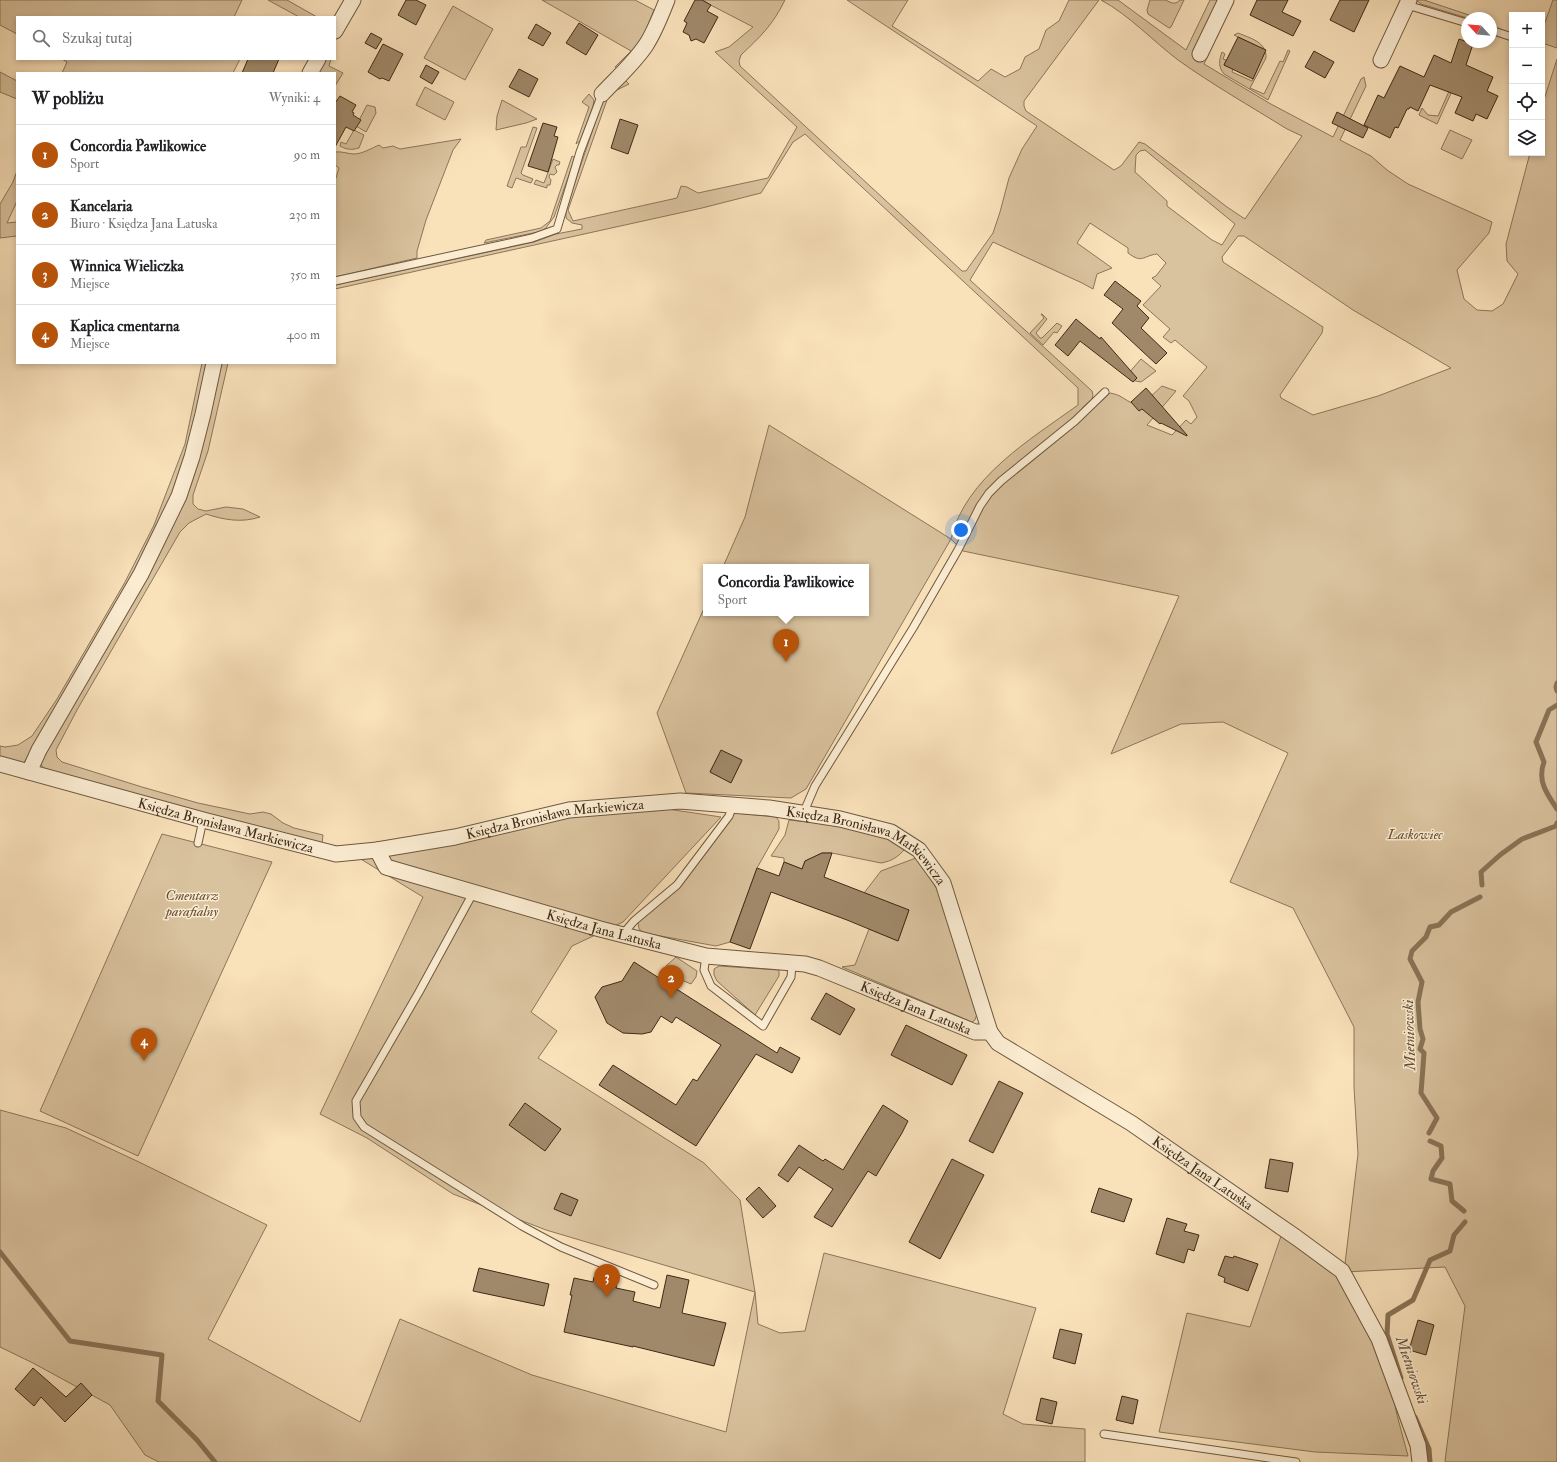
<!DOCTYPE html>
<html lang="pl">
<head>
<meta charset="utf-8">
<style>
	:root { --surface:#fff; --page:#f2f2f2; --text:#202124; --muted:#757577; --line:#e0e0e0; --accent:#b45309 }
	body { margin:0; font-family:"IM FELL Double Pica",serif; background:var(--page); color:var(--text) }
	.controls { position:absolute; right:12px; top:12px; display:grid; overflow:hidden; border-radius:0px; box-shadow:0 2px 6px #0003 }
	.controls button { width:36px; height:36px; display:grid; place-items:center; padding:0; border:0; border-bottom:1px solid var(--line); background:var(--surface); color:var(--text); font:20px sans-serif }
	.compass { position:absolute; left:1461px; top:12px; width:36px; height:36px; border-radius:50%; background:var(--surface); box-shadow:0 2px 6px #0003; rotate:296deg }
	.you { position:absolute; left:961px; top:530px; width:14px; height:14px; margin:-10px; border:3px solid #fff; border-radius:50%; background:#1a73e8; box-shadow:0 0 0 6px #1a73e833 }
	.badge { display:grid; place-items:center; width:26px; height:26px; border-radius:50%; background:var(--accent); color:#fff; font-size:13px; font-weight:700 }
	.pin { position:absolute; translate:-50% -33px; filter:drop-shadow(0 1px 2px #0008) }
	.pin::after { content:''; position:absolute; top:21px; width:14px; height:12px; background:inherit; clip-path:polygon(0 0,100% 0,50% 100%) }
	.popup { position:absolute; left:703px; top:564px; width:166px; height:52px; box-sizing:border-box; display:grid; place-content:center; border-radius:0px; background:var(--surface); filter:drop-shadow(0 1px 3px #0005); font-size:13px; white-space:nowrap; color:var(--muted) }
	.popup b { font-size:15px; color:var(--text) }
	.popup::after { content:''; position:absolute; left:50%; top:100%; margin-left:-8px; border:8px solid transparent; border-top-color:var(--surface) }
	.list { margin:0; padding:0; list-style:none }
	h2 { display:flex; justify-content:space-between; align-items:center; height:52px; margin:0; padding:0 16px; font-size:17px }
	h2 small { font-size:13px; font-weight:400; color:var(--muted) }
	.list li { display:grid; grid-template-columns:26px 1fr auto; gap:12px; align-items:center; box-sizing:border-box; height:60px; padding:0 16px; border-top:1px solid var(--line) }
	.list b { display:block; font-size:15px; white-space:nowrap }
	.list p { margin:0; font-size:13px; white-space:nowrap; color:var(--muted) }
	.list em { font-size:13px; font-style:normal; color:var(--muted) }
	.icon { flex:none; width:22px; height:22px; fill:none; stroke:currentColor; stroke-width:2; stroke-linecap:round; stroke-linejoin:round }
	.map { position:relative; flex:none; width:1557px; height:1462px; overflow:hidden }
	.search { position:absolute; background:var(--surface); box-shadow:0 2px 6px #0003; left:16px; top:16px; width:320px; height:44px; display:flex; align-items:center; gap:10px; box-sizing:border-box; padding:0 14px; border-radius:0px; color:var(--muted); font-size:15px }
	.panel { position:absolute; background:var(--surface); box-shadow:0 2px 6px #0003; left:16px; top:72px; width:320px; height:292px; border-radius:0px }
	.map>svg:first-child { display:block }
	.green { fill:#d9c29e; stroke:#8c7659; fill-rule:evenodd }
	.lines { fill:none; stroke-linecap:round; stroke-linejoin:round }
	.stream { stroke:#897356; stroke-width:5 }
	.building { fill:#a0896a; stroke:#3f2a14 }
	.lane-casing { stroke:#6e583e; stroke-width:9 }
	.street-casing { stroke:#6e583e; stroke-width:17 }
	.lane { stroke:#fbecd2; stroke-width:7 }
	.street { stroke:#fbecd2; stroke-width:15 }
	.labels { text-anchor:middle; stroke-width:3; stroke-linejoin:round; paint-order:stroke }
	.street-label { font-size:14px; fill:#3f2a14; stroke:#fbecd2 }
	.park-label { font-size:14px; font-style:italic; fill:#665036; stroke:#fbecd2 }
	.water-label { font-size:15px; font-style:italic; fill:#644e35; stroke:#fbecd2 }
</style>
</head>
<body>
<div class="map">
<svg width="1557" height="1462" viewBox="0 0 1557 1462">
	<rect width="100%" height="100%" fill="#f9e1ba"/>
	<filter id="stains"><feTurbulence type="fractalNoise" baseFrequency=".005" numOctaves="4"/><feColorMatrix values="0 0 0 0 .2 0 0 0 0 .09 0 0 0 0 .02 0 0 0 .5 -.17"/></filter>
	<radialGradient id="worn" r=".72"><stop offset=".6" stop-color="#630" stop-opacity="0"/><stop offset="1" stop-color="#630" stop-opacity=".3"/></radialGradient>
	<path class="green" d="M0 0H242L234 17H17V34L0 25Z
		M268 0H287L317 17H299Z
		M542 0H635L654 10 647 27 650 30 619 69 615 67 631 51Z
		M701 0H785C772 26 761 36 741 55L739 61 740 66 962 271H966L993 233 1000 212 1009 178 1022 149 1037 126 847 0H908L892 26 978 81 991 69 1005 77 1020 69 1025 57 1039 49 1046 30 1059 21 1069 0H1099L1024 101V106L1026 111 1114 170 1121 166 1139 142 1145 144 1227 207 1245 219 1302 136 1287 129C1250 106 1213 85 1178 60 1153 41 1129 15 1101 0H1118L1186 50 1210 0H1221L1206 52 1209 53 1204 64 1269 103 1333 137 1361 79 1364 77 1366 86 1340 140 1371 156 1387 170 1408 184 1492 222 1489 233 1457 270 1464 299 1477 310 1492 311 1503 304 1518 274 1507 261 1506 244 1530 153H1542V106L1557 59V1462H1446L1445 1461 1465 1306 1445 1267 1344 1272 1389 1376 1397 1415 1408 1456 1315 1452 1159 1432 1187 1313 1250 1327 1282 1233 1344 1272 1358 1154 1354 1087V1027L1293 908 1230 882 1288 753 1223 722 1181 724 1111 754 1179 596 963 551 951 539 806 789 791 798 686 793 657 713 706 604V613H866V567H723L745 517 769 425 951 539C965 478 1031 439 1078 405V388L805 134 793 142 761 193 702 208 335 289V285L534 242 556 234 582 229V225L572 223 566 218V208L601 106 605 98 619 81H626L629 84 611 93 607 100 568 210 573 221 677 198 681 186 687 187 698 193 768 178 797 127 715 52 729 47 753 27ZM1145 150 1235 224 1222 245 1212 240 1167 206V201L1135 172 1136 155 1140 151ZM1090 223 1128 248V253C1143 264 1142 256 1157 254L1166 263 1156 276 1152 278 1161 286 1143 305 1170 329 1163 337 1171 343 1175 340 1207 367 1183 396 1189 401 1197 417 1191 424 1186 420 1172 435 1147 425 1176 391 1162 386C1154 393 1142 408 1130 402 1122 398 1121 395 1110 393L1088 413 1082 408 1092 399 1093 395 1092 391 970 280 993 242 1082 283 1093 289 1097 274 1112 268 1077 243ZM1238 236H1244L1353 310 1451 368 1378 396 1313 415 1281 398 1280 395 1322 333 1323 327 1223 262 1222 257ZM721 751 742 761 731 782 710 772Z
		M1150 0C1155 0 1161 0 1165 0 1171 2 1174 6 1180 0H1184L1171 27 1169 28 1148 14 1147 10Z
		M1416 0H1424L1478 18H1467L1421 4Z
		M1553 0H1557V48L1542 43V31Z
		M453 6 493 29 465 80 424 58Z
		M1238 33C1250 38 1267 42 1266 58L1250 88 1264 94 1280 61 1283 62 1288 50 1290 51 1268 100 1224 74C1218 67 1219 60 1222 52L1225 54 1223 59 1226 60 1224 65 1233 69 1232 72 1252 81 1259 65 1254 53 1257 46 1234 35Z
		M62 59H240L233 73H62L67 62Z
		M322 59H331L329 66 343 73 335 86V73H314Z
		M1462 69 1437 124 1419 115 1422 108 1428 115 1438 116 1458 71Z
		M0 72 17 81V99L0 92Z
		M425 87 454 102 445 120 416 105Z
		M589 94 594 100 593 106 580 141 576 144 589 107 582 102Z
		M502 100 537 119 526 123 496 130 497 116Z
		M367 105 375 107 376 113 366 132 356 126Z
		M533 127 537 128 521 173 523 175 533 179 531 183 516 178 512 188 507 186 521 147H526Z
		M354 130 364 135 359 148C352 150 347 150 340 146L341 142 346 144Z
		M1450 130 1472 140 1462 159 1441 149Z
		M461 139 453 150 426 220 417 251V258L335 277V181L339 168 335 165V152C342 151 348 154 354 154 362 154 372 148 379 145L383 148 393 146 400 149Z
		M572 156 575 158 554 217 545 229 538 232 484 243 486 240 541 228 550 221Z
		M553 159 560 162 559 165H557L555 167 557 172 554 175 550 174 549 177 551 180 550 185H547V188L534 184 536 180 544 183Z
		M17 171V201L7 223 17 222V236L0 238V204L13 182Z
		M1041 314H1042L1047 319 1036 333 1040 338H1042L1057 323 1062 326 1057 333 1054 332 1043 345 1030 333 1044 318Z
		M1141 359 1156 371 1141 382 1130 380 1127 375Z
		M202 363H209L183 463 172 495 137 572 22 766 0 760V746L5 747 18 745 32 736 57 699 125 582 154 525 185 444Z
		M219 363H228L208 451 193 495V504L198 509 206 511 226 507 243 509 260 517C242 523 224 520 206 514L189 523 180 532 77 710 56 750 57 757 62 762 142 787 198 803 250 814 263 812 271 814 283 823 294 828 323 835 322 844 201 814 43 768 41 764 42 757 142 583Z
		M661 808 721 817 623 922 572 946 531 1012 557 1031 538 1058 704 1163 740 1200 755 1292 758 1324 780 1333 805 1331 824 1253 1036 1308 1003 1414 1023 1424 1085 1429V1462H159L145 1455 110 1405 33 1363 0 1347V1110L66 1128 139 1162 267 1225 208 1339 360 1422 400 1319 532 1375 726 1432 755 1292 546 1230 453 1194 367 1138 320 1114 423 897 346 850 576 816Z
		M735 813 776 817 779 821V829L757 868 730 942 716 946 644 933 639 929 638 922 642 917 681 886Z
		M789 820 845 826 896 841 905 849C898 857 892 861 881 863L832 853H822L805 861 802 869 784 862V858L771 856 785 835Z
		M162 834 272 862 138 1156 40 1111Z
		M916 858 921 863 941 896 977 1014 975 1020 972 1022 842 967 855 965 869 929 898 941 909 910 864 893 881 871Z
		M676 957 697 971 696 977 691 984 672 976 673 972 666 966Z
		M719 966 779 970V976L755 1015 717 981 714 975V969Z"/>
	<g class="lines">
		<path class="stream" d="M1557 683 1556 687 1557 691
			M1557 705 1549 710 1536 742 1544 762C1537 781 1547 794 1557 809
			M1482 885 1481 872 1500 855 1522 839 1556 826 1557 823
			M1429 1133 1437 1118 1421 1093 1424 1053 1420 1049 1423 1039 1420 1029 1418 1002 1422 982 1410 959 1412 951 1426 937 1430 927 1439 925 1451 912 1480 897
			M1430 1141 1441 1146 1442 1158 1433 1171 1431 1179 1450 1184 1452 1201 1464 1211
			M0 1252 70 1341 162 1355 158 1401 197 1440 215 1462
			M1401 1378 1387 1334 1388 1315 1413 1300 1430 1260 1450 1251 1454 1235 1465 1222
			M1415 1417 1429 1449 1430 1462"/>
	</g>
	<path class="building" d="M406 0H416L426 5 416 25 398 15Z
		M695 0H702L711 5 707 11 718 17 704 43 696 39 691 41 689 35 683 32 687 23 684 21Z
		M1257 0H1288L1282 12 1301 21 1293 36 1250 15Z
		M1340 0H1369L1354 32 1330 20Z
		M579 23 598 35 586 55 566 43Z
		M536 24 551 33 543 46 528 38Z
		M371 33 382 39 376 49 365 43Z
		M1238 37 1266 50 1253 79 1224 65Z
		M1459 39 1473 44 1466 65 1493 77 1487 91 1498 96 1487 119 1476 114 1473 121 1455 113 1462 97 1430 85 1418 111 1410 107 1409 109H1407L1398 128 1395 127 1390 138 1364 125 1378 95 1384 98 1400 66 1424 77 1434 55 1451 63Z
		M383 44 403 54 389 81 382 78 380 79 368 72Z
		M1314 51 1334 62 1325 78 1305 67Z
		M248 59H279L273 73H242Z
		M426 65 439 72 432 84 420 77Z
		M519 69 538 79 529 97 509 87Z
		M340 96 356 105 352 112 354 113 353 115 361 120 354 131 346 127 335 147V103Z
		M1337 112 1368 128 1363 138 1332 123Z
		M620 119 638 125 628 154 611 148Z
		M543 123 557 127 554 136 558 137 548 172 528 166Z
		M1115 281 1141 301 1137 306 1149 318 1141 328 1167 353 1156 364 1112 323 1123 309 1104 295Z
		M1076 319 1100 339 1101 337 1137 378 1133 382 1080 341 1068 356 1055 345Z
		M1146 388 1187 435V436L1161 423 1160 424 1142 409 1139 411 1131 402Z
		M721 750 742 760 731 783 710 772Z
		M822 853H832L824 877 909 910 898 941 847 920 771 892 750 949 730 942 757 868 779 876 784 862 802 869 805 861Z
		M634 962 777 1053 780 1047 800 1058 792 1073 756 1054 696 1146 599 1085 613 1065 676 1105 693 1079 697 1081 721 1045 676 1017 672 1023 661 1016 651 1032 642 1034 623 1033 607 1023 595 997 602 987 622 981Z
		M826 993 855 1009 840 1035 811 1019Z
		M906 1025 967 1055 952 1085 891 1055Z
		M999 1081 1023 1093 993 1153 969 1141Z
		M525 1103 561 1129 545 1151 509 1125Z
		M883 1105 908 1121 902 1133 876 1176 868 1171 832 1227 814 1217 833 1189 799 1167 788 1182 778 1175 799 1145 823 1161 825 1159 843 1170Z
		M952 1159 984 1175 940 1259 909 1242Z
		M1270 1159 1293 1163 1288 1192 1265 1188Z
		M759 1187 776 1206 763 1218 746 1199Z
		M1099 1188 1132 1199 1124 1222 1091 1212Z
		M561 1193 578 1200 571 1216 554 1209Z
		M1167 1218 1187 1224 1184 1231 1199 1235 1194 1251 1188 1249 1184 1263 1156 1254Z
		M1225 1256 1233 1258 1234 1256 1258 1264 1248 1291 1224 1282 1225 1278 1218 1275Z
		M479 1268 549 1284 544 1306 473 1291Z
		M667 1275 689 1280 682 1313 726 1323 714 1366 633 1346V1347L564 1332 572 1295H570L574 1278 593 1282 594 1277 617 1282 616 1288 635 1292 633 1301 660 1308Z
		M1418 1320 1434 1325 1426 1355 1409 1350Z
		M1060 1329 1082 1334 1075 1364 1053 1358Z
		M33 1368 66 1397 81 1383 92 1395 65 1422 41 1397 34 1406 15 1389Z
		M1122 1396 1138 1400 1133 1424 1116 1420Z
		M1041 1398 1057 1402 1052 1424 1036 1420Z"/>
	<g class="lines">
		<g class="lane-casing">
			<path id="lane" d="M1407 5 1467 23
				M1491 30 1512 37
				M335 281 532 238 557 229 580 152 602 94
				M803 814 815 786 913 628 958 550 980 506 989 493 1001 481 1075 421 1105 392
				M198 843 203 820
				M473 893 419 992 356 1101 357 1117 364 1127 522 1226 561 1247 654 1285
				M622 935 634 921 677 885 729 816 733 805
				M706 956 704 970 711 986 763 1026 791 977 792 964
				M1104 1434 1296 1462"/>
		</g>
		<g class="street-casing">
			<g id="street">
				<path d="M335 31 353 0"/>
				<path d="M1200 54 1226 0"/>
				<path d="M1381 60 1409 0"/>
				<path d="M310 73 318 59"/>
				<path d="M602 94C617 78 634 63 646 45 655 31 661 15 667 0"/>
				<path id="s1" d="M0 764 203 820 336 854 377 850 455 837 569 810 680 801 769 808 840 819 891 832 919 850 943 883 990 1032 998 1043 1131 1123 1297 1238 1342 1271 1379 1339 1418 1445 1420 1462"/>
				<path d="M29 772 39 750 141 574 179 496 192 457 203 414 214 363"/>
				<path id="s2" d="M377 850 386 867 600 929 706 956 805 964 819 968 975 1032H990"/>
			</g>
		</g>
		<use href="#lane" class="lane"/>
		<use href="#street" class="street"/>
	</g>
	<g class="labels">
		<g class="street-label">
			<text dy="5" stroke="none"><textPath href="#s1" startOffset="570">Księdza Bronisława Markiewicza</textPath></text>
			<text dy="5" stroke="none"><textPath href="#s1" startOffset="234">Księdza Bronisława Markiewicza</textPath></text>
			<text dy="5" stroke="none"><textPath href="#s1" startOffset="894">Księdza Bronisława Markiewicza</textPath></text>
			<text dy="5" stroke="none"><textPath href="#s2" startOffset="246">Księdza Jana Latuska</textPath></text>
			<text dy="5" stroke="none"><textPath href="#s2" startOffset="570">Księdza Jana Latuska</textPath></text>
			<text dy="5" stroke="none"><textPath href="#s1" startOffset="1397">Księdza Jana Latuska</textPath></text>
		</g>
		<g class="park-label">
			<text x="1415" y="839">Laskowiec</text>
			<text x="192" y="900">Cmentarz<tspan x="192" dy="16">parafialny</tspan></text>
		</g>
		<g class="water-label">
			<text transform="translate(1409 1035) rotate(-92)" y="5">Mietniowski</text>
			<text transform="translate(1412 1370) rotate(71)" y="5">Mietniowski</text>
		</g>
	</g>
	<rect width="100%" height="100%" filter="url(#stains)"/>
	<rect width="100%" height="100%" fill="url(#worn)"/>
</svg>
<div class="controls">
<button>+</button>
<button>−</button>
<button><svg class="icon" aria-label="locate" viewBox="0 0 24 24"><circle cx="12" cy="12" r="6"/><path d="M12 2v4M12 18v4M2 12h4M18 12h4"/></svg></button>
<button><svg class="icon" aria-label="layers" viewBox="0 0 24 24"><path d="M12 4l9 5-9 5-9-5zM3 14l9 5 9-5"/></svg></button>
</div>
<svg class="compass" viewBox="-18 -18 36 36"><path d="M0-13l5 13h-10z" fill="#e53935"/><path d="M0 13l5-13h-10z" fill="#757577"/></svg>
<div class="you"></div>
<div class="pin badge" style="left:786px;top:662px">1</div>
<div class="popup"><b>Concordia Pawlikowice</b>Sport</div>
<div class="pin badge" style="left:671px;top:998px">2</div>
<div class="pin badge" style="left:607px;top:1297px">3</div>
<div class="pin badge" style="left:144px;top:1061px">4</div>
<div class="search"><svg class="icon" aria-label="search" viewBox="0 0 24 24"><circle cx="10" cy="10" r="6"/><path d="M15 15l6 6"/></svg>Szukaj tutaj</div>
<section class="panel">
<h2>W pobliżu<small>Wyniki: 4</small></h2>
<ul class="list">
<li><span class="badge">1</span><div><b>Concordia Pawlikowice</b><p>Sport</p></div><em>90 m</em></li>
<li><span class="badge">2</span><div><b>Kancelaria</b><p>Biuro · Księdza Jana Latuska</p></div><em>230 m</em></li>
<li><span class="badge">3</span><div><b>Winnica Wieliczka</b><p>Miejsce</p></div><em>350 m</em></li>
<li><span class="badge">4</span><div><b>Kaplica cmentarna</b><p>Miejsce</p></div><em>400 m</em></li>
</ul>
</section>
</div>
</body>
</html>
